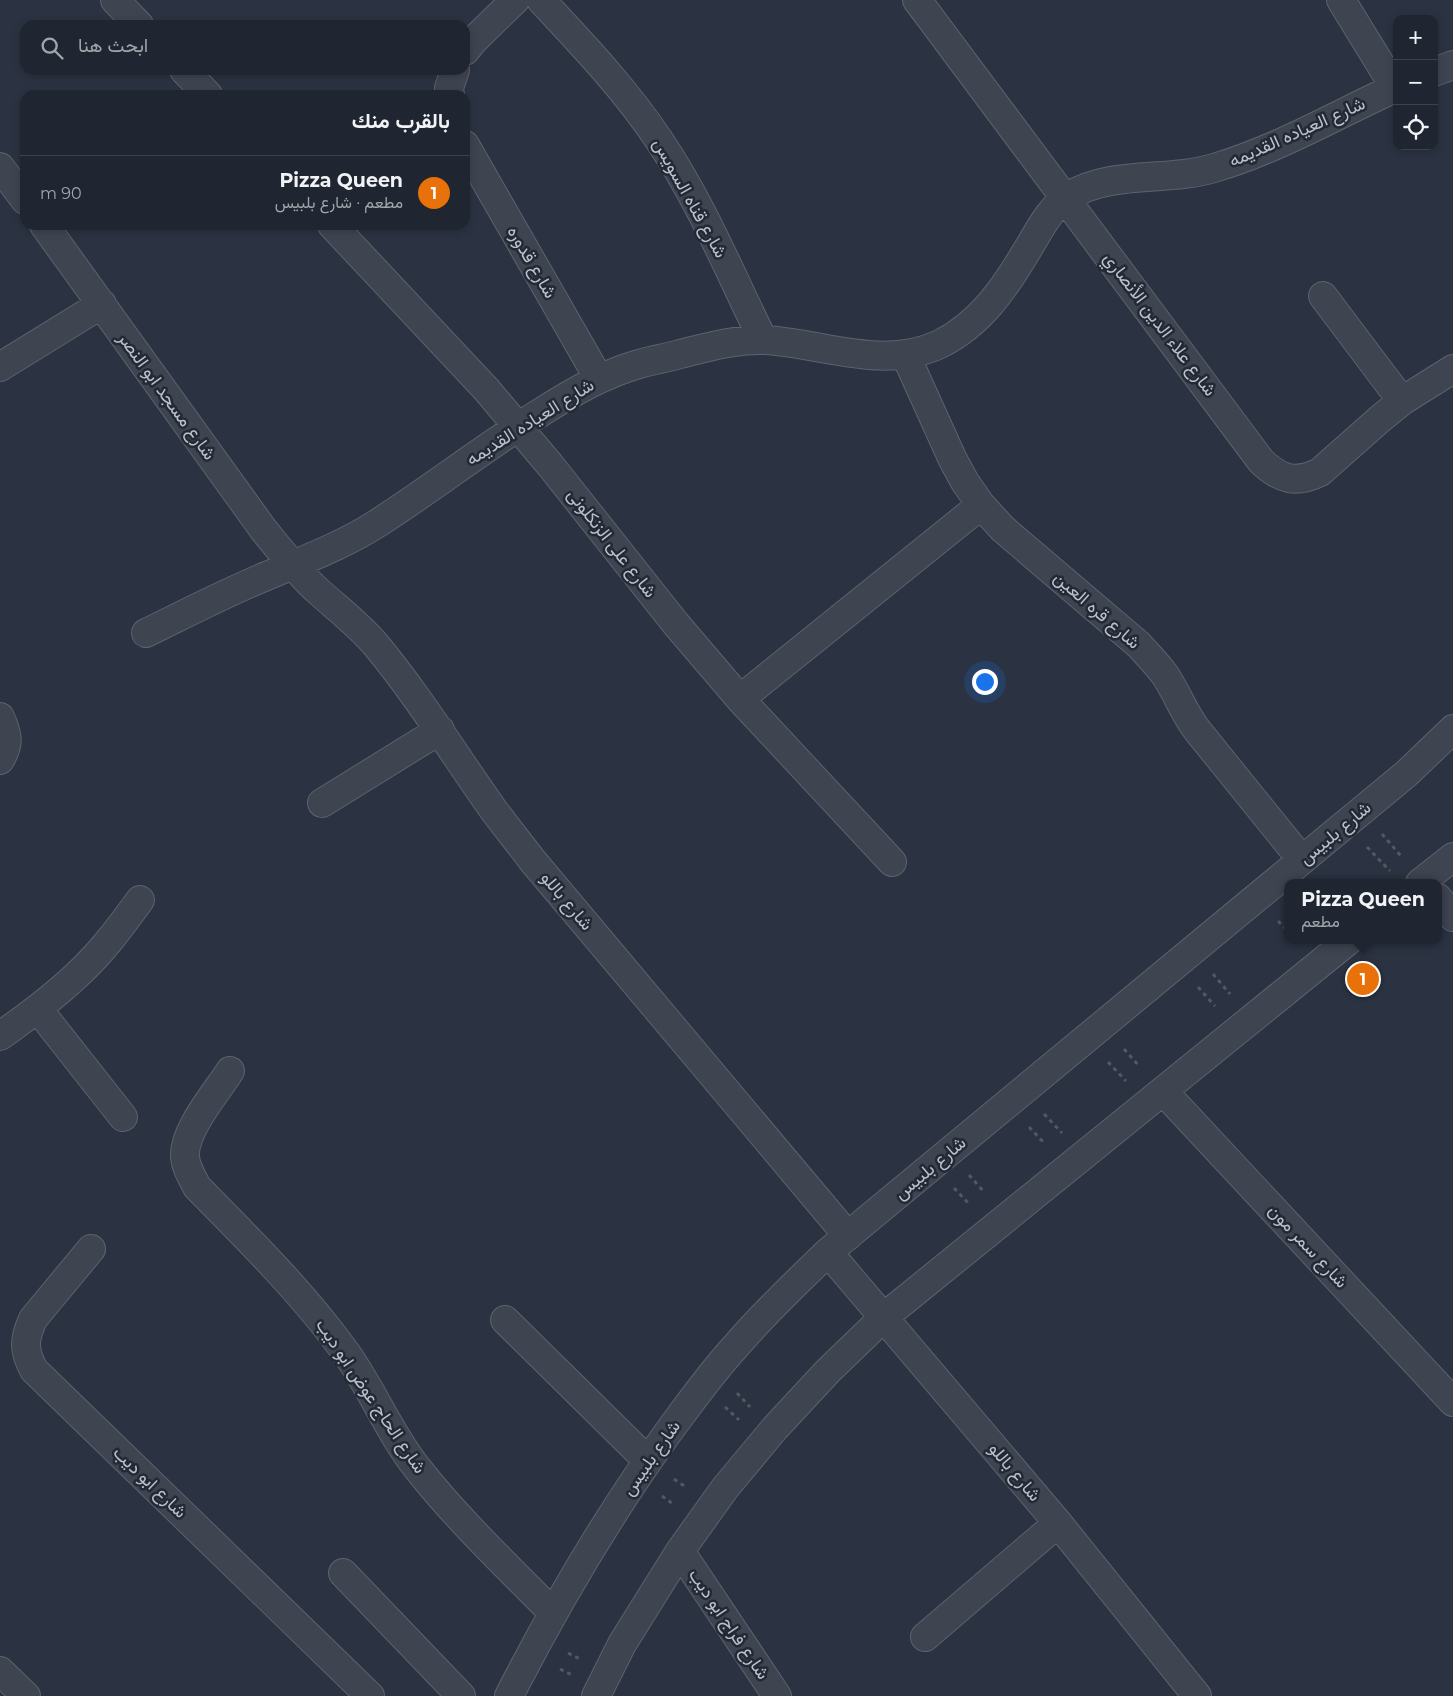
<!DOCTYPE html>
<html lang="ar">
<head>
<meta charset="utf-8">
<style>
	:root { --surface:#202631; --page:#2d323d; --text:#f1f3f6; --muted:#a2a5ab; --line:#3d434d; --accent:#9fb4ed }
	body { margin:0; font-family:Montserrat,Vazirmatn,sans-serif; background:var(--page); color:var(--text); direction:rtl }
	.controls { position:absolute; right:15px; top:15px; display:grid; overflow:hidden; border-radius:10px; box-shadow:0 2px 8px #0003 }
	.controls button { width:45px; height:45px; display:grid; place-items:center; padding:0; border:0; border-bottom:1px solid var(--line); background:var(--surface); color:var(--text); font:25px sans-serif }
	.you { position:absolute; left:984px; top:681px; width:18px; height:18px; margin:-12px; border:4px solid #fff; border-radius:50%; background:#1a73e8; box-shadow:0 0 0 8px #1a73e833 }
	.badge { display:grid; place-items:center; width:32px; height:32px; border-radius:50%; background:var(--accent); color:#fff; font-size:16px; font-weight:700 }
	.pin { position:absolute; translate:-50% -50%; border:2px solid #fff; box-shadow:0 1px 5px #0006 }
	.popup { position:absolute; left:1284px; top:879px; width:158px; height:65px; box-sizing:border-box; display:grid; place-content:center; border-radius:10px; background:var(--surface); filter:drop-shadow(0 1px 4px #0005); font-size:16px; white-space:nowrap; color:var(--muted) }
	.popup b { font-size:19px; color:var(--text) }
	.popup::after { content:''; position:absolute; left:50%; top:100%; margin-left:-10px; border:10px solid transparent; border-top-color:var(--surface) }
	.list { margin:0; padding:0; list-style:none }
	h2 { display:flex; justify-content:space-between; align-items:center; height:65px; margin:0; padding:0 20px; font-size:21px }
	h2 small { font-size:16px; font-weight:400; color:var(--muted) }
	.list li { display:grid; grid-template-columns:32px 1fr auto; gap:15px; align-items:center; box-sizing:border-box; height:75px; padding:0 20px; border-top:1px solid var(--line) }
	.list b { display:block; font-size:19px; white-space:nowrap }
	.list p { margin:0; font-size:16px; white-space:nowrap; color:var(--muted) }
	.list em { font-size:16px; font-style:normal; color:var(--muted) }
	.icon { flex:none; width:28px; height:28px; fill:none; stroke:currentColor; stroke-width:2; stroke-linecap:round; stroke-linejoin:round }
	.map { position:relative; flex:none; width:1453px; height:1696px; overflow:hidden; direction:ltr }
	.search { position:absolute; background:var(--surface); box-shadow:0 2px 8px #0003; left:20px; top:20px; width:450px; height:55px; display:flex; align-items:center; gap:12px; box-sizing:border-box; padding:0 18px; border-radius:15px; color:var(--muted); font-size:19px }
	.panel { position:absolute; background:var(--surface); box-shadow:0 2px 8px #0003; left:20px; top:90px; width:450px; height:140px; border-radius:15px; direction:rtl }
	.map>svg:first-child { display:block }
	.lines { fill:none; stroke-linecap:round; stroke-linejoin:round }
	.minor-casing { stroke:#5d626e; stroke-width:30 }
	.path { stroke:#4d5c61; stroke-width:3; stroke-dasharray:4 4; stroke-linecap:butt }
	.minor { stroke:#3f4451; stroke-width:28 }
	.labels { text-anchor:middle; stroke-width:5; stroke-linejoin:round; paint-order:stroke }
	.street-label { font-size:18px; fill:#bcc0cb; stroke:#242936 }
</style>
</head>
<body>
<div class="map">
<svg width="1453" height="1696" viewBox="0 0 1453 1696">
	<rect width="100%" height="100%" fill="#2b3241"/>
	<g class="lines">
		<g class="minor-casing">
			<path id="minor" d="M115 0 139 25
				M541 0C583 45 625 89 659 140 701 202 730 273 763 340
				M917 0 1261 461C1281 480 1296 484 1320 472L1381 418 1402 401 1453 369
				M1341 0 1395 88
				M465 51 474 40 515 0
				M184 70 208 95
				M1434 72 1453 65
				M450 95 449 88 455 70
				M465 145 599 379
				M0 167 25 200
				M44 225 263 529C280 550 297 572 318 591 338 609 359 625 376 645 420 698 455 756 495 812 507 828 520 844 532 860L848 1236
				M332 225 486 389 550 465 676 624 740 699 892 862
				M1323 296 1402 401
				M905 354 953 460 965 482 981 505 1003 529 1031 553 1139 645C1148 655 1157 664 1165 675 1177 693 1184 713 1197 730L1302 860
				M0 367 102 304
				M146 633C187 613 227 592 269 575 306 559 344 545 378 523 434 487 486 446 543 411 573 392 604 374 639 364 652 360 667 358 680 354 708 347 736 339 764 340 823 343 883 371 940 344 980 324 1004 289 1026 252 1038 233 1049 208 1069 196 1110 170 1168 182 1214 168 1278 149 1336 115 1397 87
				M740 699 981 505
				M0 717C8 735 10 743 0 760
				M322 803 440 730
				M1420 883 1453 857
				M1438 898 1453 917
				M38 1009 123 1117
				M0 1036C27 1017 54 997 78 974 102 952 121 926 140 900
				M230 1071C216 1093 183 1131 185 1157 186 1168 192 1177 197 1187 248 1239 301 1291 344 1350 372 1388 389 1433 418 1469 458 1520 508 1567 553 1613
				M1163 1091 1453 1402
				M91 1249 33 1319C24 1339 23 1350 34 1370L370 1696
				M828 1252 1058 1523 1197 1696
				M505 1320 648 1461
				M680 1551 777 1696
				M343 1573 461 1696
				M925 1637 1058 1523
				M0 1671 26 1696
				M509 1696C557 1602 610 1512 672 1427 692 1400 712 1372 735 1347 764 1313 796 1283 828 1252L1406 774 1453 729
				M596 1696 622 1644 680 1551 725 1488 775 1428 828 1371 884 1317 1349 940"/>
		</g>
		<path class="path" d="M1382 834 1401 856
			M1367 847 1390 871
			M1278 921 1288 931
			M1213 974 1230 994
			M1198 987 1215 1006
			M1124 1049 1140 1067
			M1108 1062 1126 1081
			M1044 1114 1062 1133
			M1029 1127 1045 1144
			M969 1175 985 1193
			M954 1188 970 1205
			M737 1393 750 1407
			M725 1407 739 1420
			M674 1479 686 1487
			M662 1496 673 1504
			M568 1653 580 1659
			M560 1669 572 1675"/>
		<use href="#minor" class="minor"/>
	</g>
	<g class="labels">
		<g class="street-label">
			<text transform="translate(1297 132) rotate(-24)" y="6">شارع العياده القديمه</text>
			<text transform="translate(690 198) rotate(61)" y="6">شارع قناه السويس</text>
			<text transform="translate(532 262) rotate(60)" y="6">شارع قدوره</text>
			<text transform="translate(1160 324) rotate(53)" y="6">شارع علاء الدين الأنصاري</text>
			<text transform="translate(167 396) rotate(54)" y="6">شارع مسجد ابو النصر</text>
			<text transform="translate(530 422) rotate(-32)" y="6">شارع العياده القديمه</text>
			<text transform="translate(612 543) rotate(52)" y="6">شارع على الزنكلونى</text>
			<text transform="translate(1097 610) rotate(41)" y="6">شارع قره العين</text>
			<text transform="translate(1335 833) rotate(-40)" y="6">شارع بلبيس</text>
			<text transform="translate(567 901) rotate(50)" y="6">شارع باللو</text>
			<text transform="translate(930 1168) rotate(-40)" y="6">شارع بلبيس</text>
			<text transform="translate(1308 1246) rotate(47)" y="6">شارع سمر مون</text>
			<text transform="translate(371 1396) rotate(56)" y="6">شارع الحاج عوض ابو ديب</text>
			<text transform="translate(651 1458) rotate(-55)" y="6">شارع بلبيس</text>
			<text transform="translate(1015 1472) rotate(50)" y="6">شارع باللو</text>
			<text transform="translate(150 1482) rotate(44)" y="6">شارع ابو ديب</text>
			<text transform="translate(729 1624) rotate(56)" y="6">شارع فراج ابو ديب</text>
		</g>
	</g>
</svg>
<div class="controls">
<button>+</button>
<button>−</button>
<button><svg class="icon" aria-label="locate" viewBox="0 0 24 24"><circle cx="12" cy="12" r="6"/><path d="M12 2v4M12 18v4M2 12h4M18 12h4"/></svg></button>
</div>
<div class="you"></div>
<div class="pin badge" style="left:1363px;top:979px;background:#e8710a">1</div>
<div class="popup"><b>Pizza Queen</b>مطعم</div>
<div class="search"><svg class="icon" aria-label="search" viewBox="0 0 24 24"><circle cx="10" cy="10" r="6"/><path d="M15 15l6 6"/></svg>ابحث هنا</div>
<section class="panel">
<h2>بالقرب منك<small></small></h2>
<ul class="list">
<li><span class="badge" style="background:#e8710a">1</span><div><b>Pizza Queen</b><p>مطعم · شارع بلبيس</p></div><em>90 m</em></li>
</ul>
</section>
</div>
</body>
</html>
